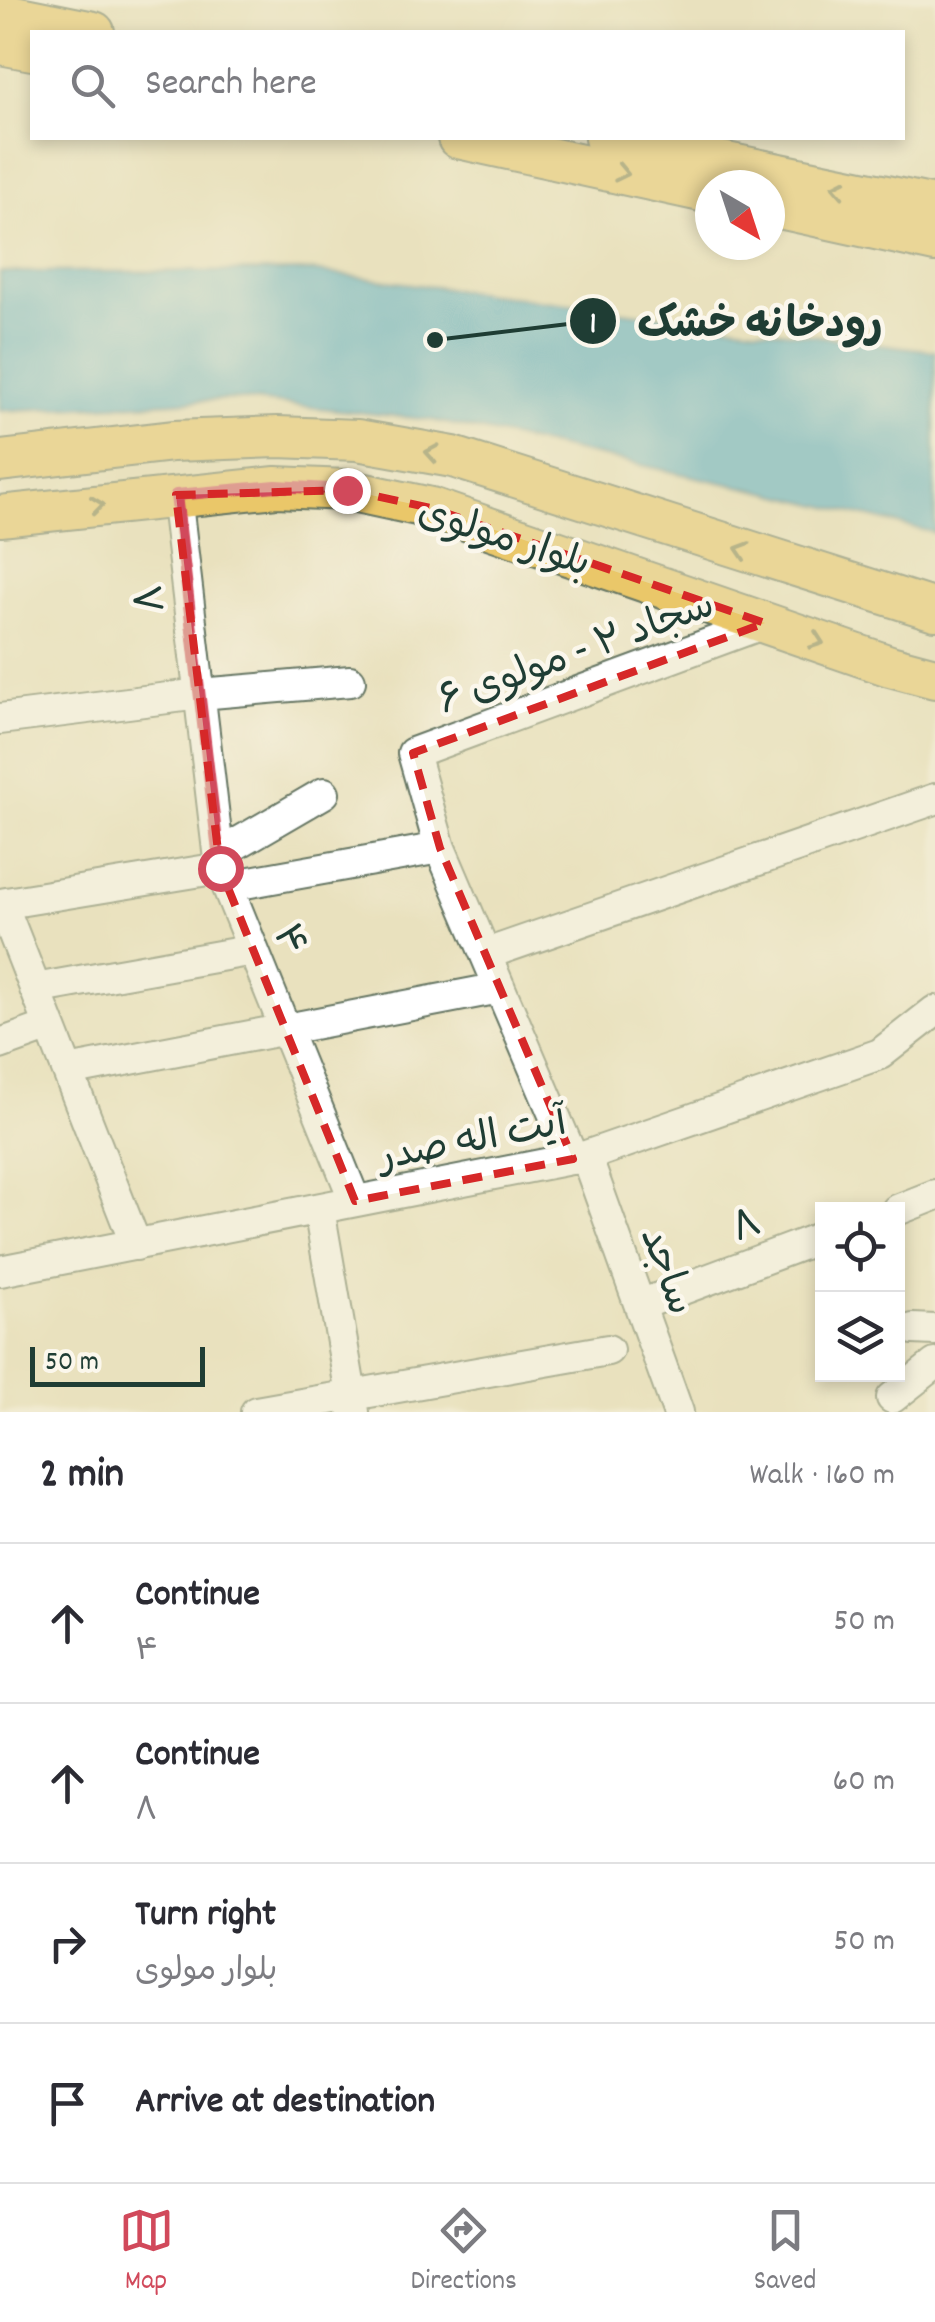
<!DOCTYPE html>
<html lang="en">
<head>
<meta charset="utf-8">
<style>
	:root { --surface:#fff; --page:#f7f7f7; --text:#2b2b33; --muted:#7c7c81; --line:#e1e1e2; --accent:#d1495b }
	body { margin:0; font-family:Dekko,"Playpen Sans Arabic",sans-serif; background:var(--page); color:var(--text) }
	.controls { position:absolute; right:30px; bottom:30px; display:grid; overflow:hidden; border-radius:0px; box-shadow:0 5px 15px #0003 }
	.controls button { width:90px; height:90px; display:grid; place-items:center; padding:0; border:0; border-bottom:2px solid var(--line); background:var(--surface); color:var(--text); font:50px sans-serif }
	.compass { position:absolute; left:695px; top:170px; width:90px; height:90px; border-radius:50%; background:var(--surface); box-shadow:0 5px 15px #0003; rotate:141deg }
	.scale { position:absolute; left:30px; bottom:25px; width:175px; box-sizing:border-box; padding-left:10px; border:5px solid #1f3d34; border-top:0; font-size:28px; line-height:35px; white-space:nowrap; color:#1f3d34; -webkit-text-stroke:8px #fbf7ec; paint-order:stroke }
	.stop { position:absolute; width:30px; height:30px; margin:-22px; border:8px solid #d1495b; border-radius:50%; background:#fff }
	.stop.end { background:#d1495b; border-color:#fff; box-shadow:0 2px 10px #0008 }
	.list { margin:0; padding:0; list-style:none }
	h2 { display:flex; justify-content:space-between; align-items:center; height:130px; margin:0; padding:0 40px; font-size:42px }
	h2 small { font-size:32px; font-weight:400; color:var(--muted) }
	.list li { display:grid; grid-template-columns:65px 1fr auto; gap:30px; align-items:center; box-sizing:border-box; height:160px; padding:0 40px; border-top:2px solid var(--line) }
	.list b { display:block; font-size:38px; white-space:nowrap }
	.list p { margin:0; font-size:32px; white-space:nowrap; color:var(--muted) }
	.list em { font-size:32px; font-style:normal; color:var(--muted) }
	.icon { flex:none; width:55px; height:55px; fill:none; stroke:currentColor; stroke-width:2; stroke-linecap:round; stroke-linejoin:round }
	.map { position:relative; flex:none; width:935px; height:1412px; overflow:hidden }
	.search { position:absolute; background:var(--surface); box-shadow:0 5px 15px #0003; left:30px; right:30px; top:30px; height:110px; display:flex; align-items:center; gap:25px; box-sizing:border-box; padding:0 35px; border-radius:0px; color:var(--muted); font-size:38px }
	.sheet { height:770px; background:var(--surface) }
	nav { display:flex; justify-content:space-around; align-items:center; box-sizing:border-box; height:140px; border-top:2px solid var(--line); background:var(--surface); font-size:28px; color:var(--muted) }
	nav a { display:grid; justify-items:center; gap:5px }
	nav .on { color:var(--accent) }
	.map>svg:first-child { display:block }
	.water { fill:#4eaccd; stroke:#367480; stroke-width:2.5 }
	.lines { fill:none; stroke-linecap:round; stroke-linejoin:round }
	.minor-casing { stroke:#667664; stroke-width:34 }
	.major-casing { stroke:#667664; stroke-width:44 }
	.minor { stroke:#fff; stroke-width:30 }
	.major { stroke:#eac769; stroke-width:40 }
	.oneway { stroke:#7a7b4c }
	.route { stroke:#d1495b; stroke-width:12 }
	.marked { fill:none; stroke:#d62828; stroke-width:8; stroke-dasharray:20 12; stroke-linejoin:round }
	.labels { text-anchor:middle; stroke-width:9; stroke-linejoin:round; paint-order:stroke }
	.street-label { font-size:40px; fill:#1f3d34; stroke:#fbf7ec }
	.leader { fill:none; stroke:#1f3d34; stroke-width:4 }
	.callout-dot { fill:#1f3d34; stroke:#fbf7ec; stroke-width:4 }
	.mark-label { font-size:30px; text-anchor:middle; font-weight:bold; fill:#fff }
	.callout-label { font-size:42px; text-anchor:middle; font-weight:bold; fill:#1f3d34; stroke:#fbf7ec; stroke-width:9; stroke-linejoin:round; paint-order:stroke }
</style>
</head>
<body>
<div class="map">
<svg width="935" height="1412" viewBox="0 0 935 1412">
	<rect width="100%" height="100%" fill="#fbf7ec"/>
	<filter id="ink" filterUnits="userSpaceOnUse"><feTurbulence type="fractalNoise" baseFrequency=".01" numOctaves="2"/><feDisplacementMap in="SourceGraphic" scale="20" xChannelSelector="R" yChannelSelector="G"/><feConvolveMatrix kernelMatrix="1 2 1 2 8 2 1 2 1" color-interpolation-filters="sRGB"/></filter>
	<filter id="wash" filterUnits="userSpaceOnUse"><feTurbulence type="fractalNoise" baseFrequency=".0048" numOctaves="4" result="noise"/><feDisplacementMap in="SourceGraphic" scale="40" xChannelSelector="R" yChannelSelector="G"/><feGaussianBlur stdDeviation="2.25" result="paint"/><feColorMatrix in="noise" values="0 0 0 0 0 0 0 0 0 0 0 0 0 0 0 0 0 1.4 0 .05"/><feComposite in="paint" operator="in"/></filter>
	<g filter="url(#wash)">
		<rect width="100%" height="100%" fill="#e9e1be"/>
		<path class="water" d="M311 271 935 351V533L766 492 431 420 234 399 0 411V272Z"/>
	</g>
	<g filter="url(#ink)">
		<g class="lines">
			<g class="minor-casing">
				<path id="minor" d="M176 495 220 868 355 1201
					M0 719 200 694 350 681
					M219 854 324 793
					M228 886 440 848
					M0 904 220 868
					M2 904 136 1245
					M486 954 935 799
					M35 989 253 950
					M0 1044 50 1026
					M68 1071 500 988
					M586 1156 678 1412
					M573 1159 440 848 413 753 765 623
					M319 1209 354 1412
					M897 1210 935 1195
					M0 1271 586 1156 880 1054 935 1011
					M640 1305 822 1237
					M913 1329 935 1330
					M892 1398 935 1364
					M256 1412 608 1350"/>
			</g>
			<g class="major-casing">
				<path id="major" d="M0 13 94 32
					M0 44 32 50
					M458 138 710 193
					M605 138 935 206
					M770 206 935 242
					M0 461 173 441 278 437 357 440 453 457 935 610
					M0 516 276 487 347 490 431 508 890 666 935 678"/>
			</g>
			<use href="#minor" class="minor"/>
			<use href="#major" class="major"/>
		</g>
		<defs><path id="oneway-chevron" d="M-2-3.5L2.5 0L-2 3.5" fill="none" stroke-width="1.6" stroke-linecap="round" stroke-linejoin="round" transform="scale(2.5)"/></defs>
		<g class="oneway">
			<use href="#oneway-chevron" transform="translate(622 173) rotate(12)"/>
			<use href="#oneway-chevron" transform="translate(839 188) rotate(-169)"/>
			<use href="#oneway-chevron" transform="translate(432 453) rotate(-170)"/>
			<use href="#oneway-chevron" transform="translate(97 505) rotate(-7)"/>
			<use href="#oneway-chevron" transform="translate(742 550) rotate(-162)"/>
			<use href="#oneway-chevron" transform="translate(817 641) rotate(19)"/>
		</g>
	</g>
	<g class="lines" filter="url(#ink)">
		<path class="route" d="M220 868 176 495 276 486 347 490"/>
	</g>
	<path d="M0 0H935V1412H0ZM347 490 431 508 765 623 413 753 440 848 573 1159 355 1201 220 868 176 495Z" fill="#e9e1be" fill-opacity=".55" fill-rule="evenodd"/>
	<path class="marked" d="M347 490 431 508 765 623 413 753 440 848 573 1159 355 1201 220 868 176 495Z"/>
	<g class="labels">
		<g class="street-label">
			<text transform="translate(505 535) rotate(18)" y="14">بلوار مولوی</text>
			<text transform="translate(148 599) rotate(-97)" y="14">۸</text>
			<text transform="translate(575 650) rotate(-20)" y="14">سجاد ۲ - مولوی ۶</text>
			<text transform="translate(292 939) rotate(68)" y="14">۴</text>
			<text transform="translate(472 1137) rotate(-11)" y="14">آیت اله صدر</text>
			<text transform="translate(745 1223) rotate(-20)" y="14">۸</text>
			<text transform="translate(670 1270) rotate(70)" y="14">ساجد</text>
		</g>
	</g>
	<path class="leader" d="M435 340L593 321"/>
	<g class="callout-dot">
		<circle cx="435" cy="340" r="10"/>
		<circle cx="593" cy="321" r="25"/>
	</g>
	<g class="mark-label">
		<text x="593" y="332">1</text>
	</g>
	<g class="callout-label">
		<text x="760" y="336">رودخانه خشک</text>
	</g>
</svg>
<div class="controls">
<button><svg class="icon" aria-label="locate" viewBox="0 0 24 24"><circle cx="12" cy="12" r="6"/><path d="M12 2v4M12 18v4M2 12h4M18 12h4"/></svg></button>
<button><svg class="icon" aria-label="layers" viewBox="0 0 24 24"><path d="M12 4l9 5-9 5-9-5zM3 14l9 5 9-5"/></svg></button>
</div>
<svg class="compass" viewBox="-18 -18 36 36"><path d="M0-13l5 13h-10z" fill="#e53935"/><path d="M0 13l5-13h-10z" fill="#7c7c81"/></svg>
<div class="scale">50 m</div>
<div class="stop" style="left:220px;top:868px"></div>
<div class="stop end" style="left:347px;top:490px"></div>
<div class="search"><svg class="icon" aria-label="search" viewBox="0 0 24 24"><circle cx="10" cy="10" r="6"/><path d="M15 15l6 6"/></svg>Search here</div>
</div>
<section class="sheet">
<h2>2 min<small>Walk · 160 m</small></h2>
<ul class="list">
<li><svg class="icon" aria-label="ahead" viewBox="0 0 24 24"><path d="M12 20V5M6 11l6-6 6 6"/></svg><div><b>Continue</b><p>۴</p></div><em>50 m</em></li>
<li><svg class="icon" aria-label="ahead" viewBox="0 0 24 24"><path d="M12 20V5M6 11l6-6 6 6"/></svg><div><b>Continue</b><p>۸</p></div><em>60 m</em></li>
<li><svg class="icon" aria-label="right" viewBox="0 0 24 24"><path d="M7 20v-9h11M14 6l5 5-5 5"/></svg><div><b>Turn right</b><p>بلوار مولوی</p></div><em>50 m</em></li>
<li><svg class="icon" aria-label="arrive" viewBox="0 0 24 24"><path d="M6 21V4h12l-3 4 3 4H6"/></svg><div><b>Arrive at destination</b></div></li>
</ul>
</section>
<nav>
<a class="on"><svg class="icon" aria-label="map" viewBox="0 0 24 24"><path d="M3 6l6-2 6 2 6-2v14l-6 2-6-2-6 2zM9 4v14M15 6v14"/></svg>Map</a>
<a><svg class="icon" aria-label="directions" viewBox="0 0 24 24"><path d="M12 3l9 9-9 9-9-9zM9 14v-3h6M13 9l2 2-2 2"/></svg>Directions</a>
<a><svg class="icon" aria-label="saved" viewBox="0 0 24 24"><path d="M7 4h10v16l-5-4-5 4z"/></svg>Saved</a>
</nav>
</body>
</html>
